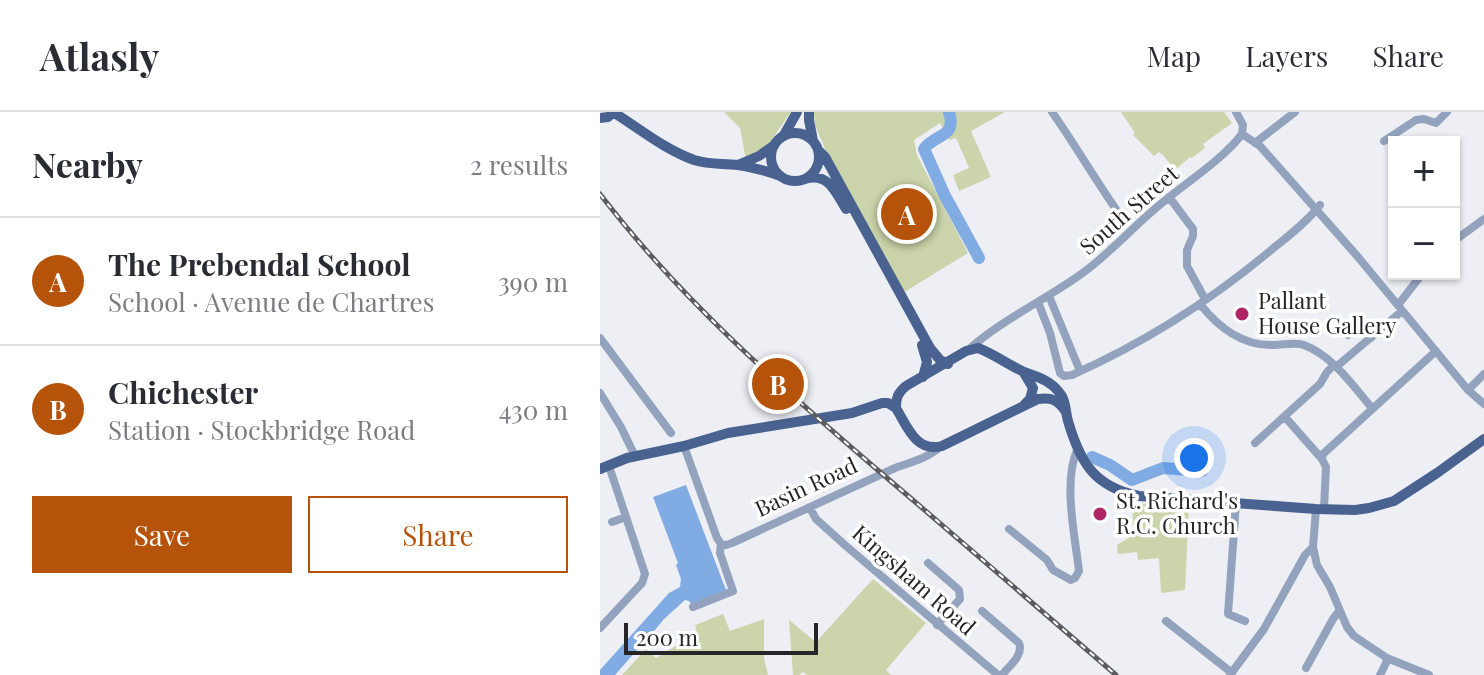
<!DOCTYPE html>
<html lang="en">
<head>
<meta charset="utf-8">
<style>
	:root { --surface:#fff; --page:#f2f2f3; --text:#2b2b33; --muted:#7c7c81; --line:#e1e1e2; --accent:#b45309 }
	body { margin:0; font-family:"Playfair Display",serif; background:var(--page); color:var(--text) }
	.controls { position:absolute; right:24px; top:24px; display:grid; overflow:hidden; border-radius:0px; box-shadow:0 2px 6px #0004 }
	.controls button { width:72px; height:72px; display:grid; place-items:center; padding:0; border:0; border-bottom:2px solid var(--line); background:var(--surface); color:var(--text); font:40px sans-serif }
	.scale { position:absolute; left:24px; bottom:20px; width:194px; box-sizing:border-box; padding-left:8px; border:4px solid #262629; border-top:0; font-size:22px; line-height:28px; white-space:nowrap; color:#262629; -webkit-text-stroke:6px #fff; paint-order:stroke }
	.you { position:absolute; left:594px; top:346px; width:28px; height:28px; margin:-20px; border:6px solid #fff; border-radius:50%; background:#1a73e8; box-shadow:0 0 0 12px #1a73e833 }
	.badge { display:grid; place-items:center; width:52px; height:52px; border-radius:50%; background:var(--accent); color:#fff; font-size:26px; font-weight:700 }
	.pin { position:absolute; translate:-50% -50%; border:4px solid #fff; box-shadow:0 2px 8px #0006 }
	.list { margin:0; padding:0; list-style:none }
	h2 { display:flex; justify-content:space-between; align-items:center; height:104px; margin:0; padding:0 32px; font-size:34px }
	h2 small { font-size:26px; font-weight:400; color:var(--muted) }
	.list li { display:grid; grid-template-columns:52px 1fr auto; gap:24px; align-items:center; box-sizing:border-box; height:128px; padding:0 32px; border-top:2px solid var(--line) }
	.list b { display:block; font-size:30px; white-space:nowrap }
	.list p { margin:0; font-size:26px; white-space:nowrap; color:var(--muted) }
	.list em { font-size:26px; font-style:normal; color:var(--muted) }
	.actions { display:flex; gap:16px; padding:24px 32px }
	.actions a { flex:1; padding:18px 0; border:2px solid var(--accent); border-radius:0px; text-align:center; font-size:28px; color:var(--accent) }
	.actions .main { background:var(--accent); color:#fff }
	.map { position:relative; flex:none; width:884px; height:563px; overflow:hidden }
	header { display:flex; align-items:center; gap:48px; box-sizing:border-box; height:112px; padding:0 40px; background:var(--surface); border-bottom:2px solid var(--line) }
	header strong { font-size:38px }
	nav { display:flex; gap:44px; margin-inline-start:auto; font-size:28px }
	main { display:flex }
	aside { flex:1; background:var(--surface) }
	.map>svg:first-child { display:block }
	.green { fill:#cbd4aa }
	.water { fill:#80abe3 }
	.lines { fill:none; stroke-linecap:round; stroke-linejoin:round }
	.stream { stroke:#80abe3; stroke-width:2 }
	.river { stroke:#80abe3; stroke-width:12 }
	.minor { stroke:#94a3bd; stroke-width:8 }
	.major { stroke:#496290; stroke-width:10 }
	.rail-casing { stroke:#5d5d61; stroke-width:5 }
	.rail { stroke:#fff; stroke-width:2; stroke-dasharray:6; stroke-linecap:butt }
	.poi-dot { fill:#af2667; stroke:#fff; stroke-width:3 }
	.labels { text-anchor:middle; stroke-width:7; stroke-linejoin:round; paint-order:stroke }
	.street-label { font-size:22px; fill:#262629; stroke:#fff }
	.poi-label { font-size:22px; fill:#262629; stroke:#fff; text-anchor:start }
</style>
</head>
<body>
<header>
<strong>Atlasly</strong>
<nav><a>Map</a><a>Layers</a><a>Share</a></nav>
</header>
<main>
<aside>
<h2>Nearby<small>2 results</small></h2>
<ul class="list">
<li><span class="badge">A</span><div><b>The Prebendal School</b><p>School · Avenue de Chartres</p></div><em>390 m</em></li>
<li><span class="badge">B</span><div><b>Chichester</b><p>Station · Stockbridge Road</p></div><em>430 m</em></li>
</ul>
<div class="actions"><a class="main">Save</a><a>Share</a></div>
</aside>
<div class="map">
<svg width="884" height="563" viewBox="0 0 884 563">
	<rect width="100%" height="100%" fill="#eeeff5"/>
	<path class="green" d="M124 0H191L170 30 146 48 140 16Z
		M214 0H405L371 19 391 65 359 79 353 63 369 56 356 26 349 28 340 11 314 28 317 43 368 141 306 179 300 180 228 44 215 13Z
		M521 0H624L632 11 603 32 605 36 592 46 590 45 575 58 563 43 559 40 554 44 533 23 535 21Z
		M535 391 589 395 585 478 561 481 559 446 538 448 537 440 518 442 517 433 534 423 532 392Z
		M273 467 326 511 286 558 291 563H207L203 560 199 563H193L189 508 216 530Z
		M123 502 130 519 164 507V546L168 563H22L46 537 56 546 97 521 95 513Z"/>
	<path class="water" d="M86 373 126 478 92 493 89 489 85 488 64 507 46 529 42 527 34 535 37 538 15 563H0V558L69 481 80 475 81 467 76 453 78 451 53 385Z"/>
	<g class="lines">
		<path class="stream" d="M378 147 379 146"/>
		<path class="river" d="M349 0C357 26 336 21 324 37L345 84 379 146
			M492 345 510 353 532 368 563 356 602 359"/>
		<path class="minor" d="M452 0C476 34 497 71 522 106
			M636 0 643 13 642 22
			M642 22 660 34 758 145 868 278 884 292
			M784 29 816 8 824 7 836 11 847 0
			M655 31 695 0
			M569 85 593 117V124L587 138V154L605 187
			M854 129 884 107
			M449 184 480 259
			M438 190 450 221 460 261 464 264 472 263C544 231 610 189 670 139 687 125 706 111 720 93
			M600 192C618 215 643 234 673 233 684 233 694 230 704 233 733 244 753 274 772 296
			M798 193 822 162
			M748 223 758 212 771 226
			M0 226 71 321
			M367 239C402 207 446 188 484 160 514 138 538 109 567 87 590 68 624 46 642 22
			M736 255 802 199
			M868 278 884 262
			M0 281 21 315 35 344
			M685 305 722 347 726 355 724 397
			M655 331 720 272 727 260 734 253
			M84 334 117 426 121 432 120 441 133 479 93 495
			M722 347 723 342 836 239
			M636 391 628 502 645 509
			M210 396 216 407 246 434 398 563
			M12 410 26 405
			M409 417 447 448 453 458 471 468 475 466 479 459C475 424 463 371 477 338
			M121 432 126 433 132 431 295 356C312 350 328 346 341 334
			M713 435 717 453 730 475 747 515 754 524 787 546 829 563
			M328 451 359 478 360 487 337 513
			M382 499 419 531C424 543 409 554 402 563
			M566 509 632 561
			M0 516 42 471 45 462 9 354
			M706 556 733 507 739 499
			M630 563 664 517 705 443 713 435 716 397
			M780 563 786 551 787 546"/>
		<path class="major" d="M13 0C40 17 64 37 94 48 110 53 122 51 138 53 150 55 168 59 180 64
			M209 0V8L213 29
			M0 6 8 5 13 0
			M171 45a24 24 0 1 1 48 0a24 24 0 1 1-48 0Z
			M184 23 197 0
			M218 38 225 45 330 236 340 248 348 252
			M138 53 159 44 173 34
			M205 67C228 60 235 79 246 97
			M322 233 327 250 323 265
			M424 261 433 276 430 287 425 292
			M466 300C458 288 452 285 438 287L342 334C316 341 307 314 296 296 296 285 298 281 306 274L366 239 378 236C394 242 407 252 422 259 436 265 449 267 459 280 466 288 465 298 468 309 480 350 494 375 539 384L716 397 755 398 769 396 794 389 837 361 884 327
			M0 357 27 346 84 334 128 321 252 301 282 291H288L296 296"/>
		<g class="rail-casing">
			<path id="rail" d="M0 82C81 188 180 274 280 360 359 427 437 495 516 563"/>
		</g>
		<use href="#rail" class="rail"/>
	</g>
	<g class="poi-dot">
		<circle cx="642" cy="202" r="8"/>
		<circle cx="500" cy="402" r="8"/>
	</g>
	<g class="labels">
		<g class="street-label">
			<text transform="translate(529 98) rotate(-41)" y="8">South Street</text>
			<text transform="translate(206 375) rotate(-25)" y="8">Basin Road</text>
			<text transform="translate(314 468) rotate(41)" y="8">Kingsham Road</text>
		</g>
		<g class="poi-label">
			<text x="658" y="197">Pallant<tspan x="658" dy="25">House Gallery</tspan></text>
			<text x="516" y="397">St. Richard's<tspan x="516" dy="25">R.C. Church</tspan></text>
		</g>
	</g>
</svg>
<div class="controls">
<button>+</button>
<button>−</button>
</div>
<div class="scale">200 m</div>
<div class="you"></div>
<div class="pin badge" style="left:307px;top:102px">A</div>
<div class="pin badge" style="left:178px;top:272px">B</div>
</div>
</main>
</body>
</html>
